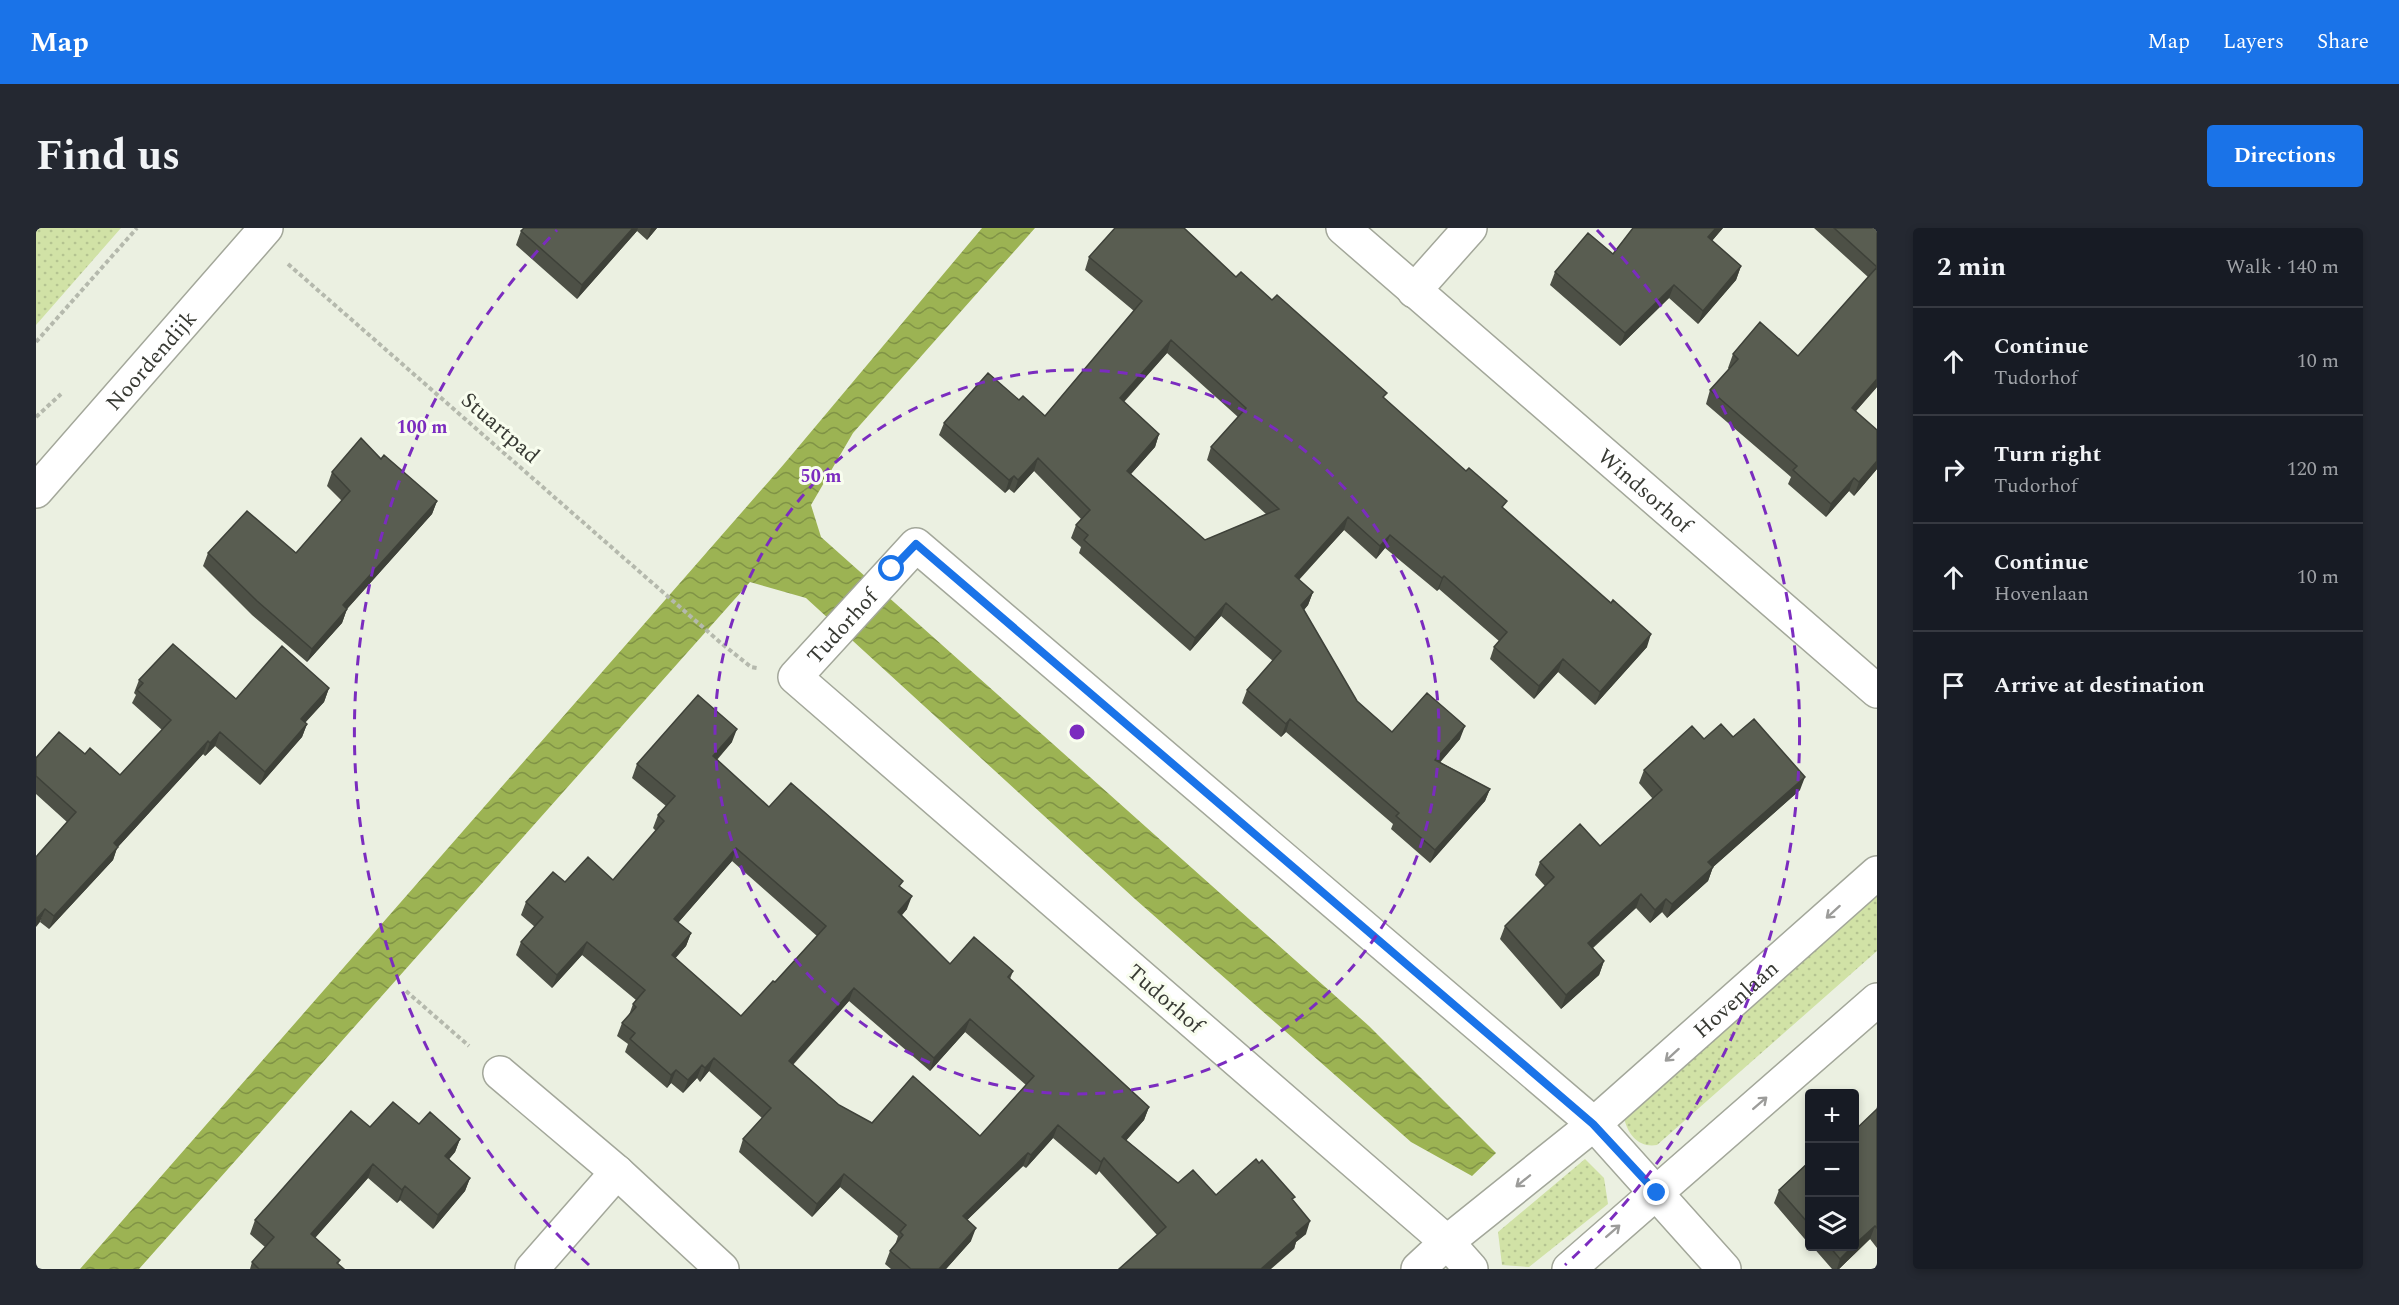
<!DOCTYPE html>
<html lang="en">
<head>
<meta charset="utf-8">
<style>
	:root { --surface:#171b24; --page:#242831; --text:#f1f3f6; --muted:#9ea1a6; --line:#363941; --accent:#1a73e8 }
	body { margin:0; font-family:Spectral,serif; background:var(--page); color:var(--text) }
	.controls { position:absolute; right:18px; bottom:18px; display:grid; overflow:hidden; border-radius:6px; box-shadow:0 3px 9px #0003 }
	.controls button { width:54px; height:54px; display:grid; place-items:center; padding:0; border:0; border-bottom:2px solid var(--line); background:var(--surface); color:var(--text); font:30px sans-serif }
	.stop { position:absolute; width:18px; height:18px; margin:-14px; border:4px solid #1a73e8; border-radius:50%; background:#fff }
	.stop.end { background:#1a73e8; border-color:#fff; box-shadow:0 2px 6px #0008 }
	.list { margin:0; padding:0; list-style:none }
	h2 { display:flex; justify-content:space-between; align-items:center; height:78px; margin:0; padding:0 24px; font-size:26px }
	h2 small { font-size:20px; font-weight:400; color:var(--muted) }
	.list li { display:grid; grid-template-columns:39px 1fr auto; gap:18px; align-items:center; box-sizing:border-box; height:108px; padding:0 24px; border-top:2px solid var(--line) }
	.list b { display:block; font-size:22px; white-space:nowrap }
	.list p { margin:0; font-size:20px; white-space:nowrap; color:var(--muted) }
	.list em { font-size:20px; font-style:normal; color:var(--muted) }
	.icon { flex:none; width:33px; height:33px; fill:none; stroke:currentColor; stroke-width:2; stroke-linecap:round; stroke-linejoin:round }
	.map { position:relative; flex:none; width:1841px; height:1041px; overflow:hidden; border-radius:6px }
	header { display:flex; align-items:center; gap:36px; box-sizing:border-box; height:84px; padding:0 30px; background:var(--accent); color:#fff }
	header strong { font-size:28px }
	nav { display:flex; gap:33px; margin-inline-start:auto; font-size:21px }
	.intro { display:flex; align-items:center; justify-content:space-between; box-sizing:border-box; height:144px; padding:0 36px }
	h1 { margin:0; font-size:42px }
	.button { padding:15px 27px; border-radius:6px; background:var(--accent); color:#fff; font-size:21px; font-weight:700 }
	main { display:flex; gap:36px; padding:0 36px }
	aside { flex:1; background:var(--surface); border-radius:6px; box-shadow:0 3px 9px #0003 }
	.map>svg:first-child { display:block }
	.grass { fill:url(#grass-dots) }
	.water { fill:url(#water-waves) }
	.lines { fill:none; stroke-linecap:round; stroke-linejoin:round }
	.minor-casing { stroke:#a3a79a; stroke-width:36 }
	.path { stroke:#b5b9ad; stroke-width:4; stroke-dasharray:4.5 3; stroke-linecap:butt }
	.minor { stroke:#fff; stroke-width:33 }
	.wall { fill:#4d5046; fill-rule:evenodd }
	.shaded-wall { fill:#3e4139 }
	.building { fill:#595d51; stroke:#3e4139; stroke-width:1.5; fill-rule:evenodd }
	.oneway { stroke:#9c9c9a }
	.route { stroke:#1a73e8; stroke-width:8 }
	.ring { fill:none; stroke:#7b2cbf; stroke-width:3; stroke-dasharray:10 8 }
	.labels { text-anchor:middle; stroke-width:6; stroke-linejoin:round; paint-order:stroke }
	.street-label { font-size:22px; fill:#383a34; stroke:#f8fdee }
	.centre { fill:#7b2cbf; stroke:#f8fdee; stroke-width:3 }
	.ring-label { font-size:18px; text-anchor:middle; font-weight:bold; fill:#7b2cbf; stroke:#f8fdee; stroke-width:6; stroke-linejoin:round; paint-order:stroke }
</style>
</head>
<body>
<header>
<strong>Map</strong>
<nav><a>Map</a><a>Layers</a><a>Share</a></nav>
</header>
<div class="intro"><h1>Find us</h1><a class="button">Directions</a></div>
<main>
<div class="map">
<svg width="1841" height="1041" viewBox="0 0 1841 1041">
	<defs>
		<pattern id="grass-dots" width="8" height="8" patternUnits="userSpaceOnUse" patternTransform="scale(1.5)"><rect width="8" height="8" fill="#d1e2a6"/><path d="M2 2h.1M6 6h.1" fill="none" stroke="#b4c390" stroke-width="1.8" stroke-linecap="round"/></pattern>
		<pattern id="water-waves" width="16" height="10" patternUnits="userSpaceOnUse" patternTransform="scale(1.5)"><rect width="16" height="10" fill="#9cb353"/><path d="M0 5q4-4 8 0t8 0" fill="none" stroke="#809346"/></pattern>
	</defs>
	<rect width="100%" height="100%" fill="#ebf0e1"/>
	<path class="grass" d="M0 0H85L0 97Z
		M1841 660V723L1621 917C1603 920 1592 907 1588 890Z
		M1549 931 1568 950 1572 976 1493 1039 1466 1037 1462 1004Z"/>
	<path class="water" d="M946 0H999L817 205 775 277 785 309 1333 798 1460 925 1436 948 1375 914 1099 671 770 370 714 354 103 1041H44L748 236Z"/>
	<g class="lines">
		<g class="minor-casing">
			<g id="minor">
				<path id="s1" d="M1307 0 1841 463"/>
				<path d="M1378 63 1434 0"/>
				<path id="s2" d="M0 263 230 0"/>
				<path d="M464 845 581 944 686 1041"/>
				<path d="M496 1041 581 944"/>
				<path id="s3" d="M1382 1041 1411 1014 1558 896 1841 645"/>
				<path id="s4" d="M1435 1041 1411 1014 759 449 880 317 1558 896 1688 1041"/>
				<path d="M1533 1041 1841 772"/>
			</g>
		</g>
		<path class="path" d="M252 36 685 415 715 439 721 440
			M0 114 101 0
			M0 189 25 166
			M370 763 433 818"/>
		<use href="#minor" class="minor"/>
	</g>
	<path class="wall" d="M488 0H621L611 12 601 3 541 71 480 17 485 3Z
		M1597 0H1687L1676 13 1705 38 1700 52 1662 96 1633 70 1584 118 1514 57 1519 44 1577 26Z
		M1778 0H1841V159L1820 183 1841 241 1818 268 1813 263 1790 289 1752 256 1755 249 1670 176 1674 162 1693 141 1692 140 1697 126 1762 128 1832 49Z
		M1150 2 1200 49 1349 171 1468 281 1611 419 1559 477 1522 444 1498 471 1454 431 1458 419 1463 413 1403 361 1401 363 1349 320 1340 331 1308 302 1263 352 1277 364 1272 377 1268 382 1321 473 1356 504 1424 511 1404 534 1454 561 1449 573 1394 635 1355 601 1357 596 1250 504 1245 509 1206 475 1211 462 1237 433 1185 388 1154 423 1043 325 1045 319 1035 310 1040 297 1045 291 998 243 978 265 973 261 969 265 903 207 908 195 983 172 1009 188 1098 83 1049 42 1053 29ZM1131 125 1202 189 1175 219 1171 232 1230 286 1169 312 1095 246 1119 219 1123 206 1088 174Z
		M345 231 401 273 396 286 311 381 306 395 271 434 216 387 167 338 172 325H260L306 273 291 258 296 244Z
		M103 452 200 471 293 460 288 474 269 495 271 496 266 509 224 557 179 518 169 528 167 526 81 620 77 632 13 701 4 694 31 594 0 566V530L49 526 84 547 126 502 96 475 100 467 98 465Z
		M1697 509 1764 562 1677 639 1672 653 1631 690 1626 684 1614 695 1600 680 1557 720 1568 733 1563 747 1525 781 1464 711 1469 698 1509 658 1499 647 1504 634 1564 618 1617 571 1603 555 1608 542 1668 511Z
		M696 514 681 532 733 579 865 659 871 681 866 687 914 736 977 743 974 751 1113 879 1108 892 1090 912 1142 955 1180 967 1257 973 1270 1006 1260 1014 1258 1021 1121 1007 1063 943 1060 947 1017 910 990 940 987 938 931 992 935 1013 910 1041H855L849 1036 854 1023 859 1017 862 1008 804 959 776 989 703 924 707 911 726 890 673 843 664 854 661 850 647 865 635 855 631 860 589 824 592 816 581 808 586 795 593 787 597 776 600 772 546 727 516 760 480 727 485 714 499 699 485 687 490 674 529 654 577 652 620 603 617 600 622 587 630 578 596 550 601 536ZM696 633 781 708 739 754 705 788 639 730 650 718 655 705 642 695ZM813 773 894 843 929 804 990 857 944 908 836 895 803 877 757 837Z
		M1841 878V1020L1834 1011 1803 1041H1796L1776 1018H1818Z
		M383 896 424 911 419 924 413 931 434 950 429 963 397 1001 364 972 361 975 332 950 279 1010 304 1032 302 1036 308 1041H214L216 1034 229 1019 214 1006 219 992 334 899Z
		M1773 934V1016L1738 975 1743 962Z"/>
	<path class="shaded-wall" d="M597 0H602L601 3 541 71 546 57Z
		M615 0H621L611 12Z
		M1680 0H1687L1667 23 1672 9Z
		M1705 38 1700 52 1662 96 1667 83Z
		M1638 57 1633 70 1584 118 1589 105Z
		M1135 112 1131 125 1079 183 1084 170Z
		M1841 151V159L1811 193 1816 180Z
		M1123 206 1119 219 1086 256 1091 243Z
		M1002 230 998 243 978 265 982 252Z
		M1841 233V241L1818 268 1823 254Z
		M978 248 973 261 969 265 973 252Z
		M1818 250 1813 263 1790 289 1795 276Z
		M401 273 396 286 302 391 307 377Z
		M1312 289 1308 302 1254 361 1259 348Z
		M1354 307 1349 320 1340 331 1344 318Z
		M1408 348 1403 361 1401 363 1406 350Z
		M1277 364 1272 377 1261 390 1265 377Z
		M1190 375 1185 388 1154 423 1159 410Z
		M311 381 306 395 271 434 276 421Z
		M1615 406 1611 419 1559 477 1564 464Z
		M1527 431 1522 444 1498 471 1503 458Z
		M293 460 288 474 260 504 265 491Z
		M1254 491 1250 504 1245 509 1250 496Z
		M271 496 266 509 224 557 229 544Z
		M1429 498 1424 511 1395 545 1399 532Z
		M701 501 696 514 672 541 677 528Z
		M184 504 179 518 169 528 174 515Z
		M172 513 167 526 81 620 77 632 13 701 18 688 78 615Z
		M1769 549 1764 562 1667 648 1672 634Z
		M1454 561 1449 573 1394 635 1399 622Z
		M700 620 696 633 634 704 638 691Z
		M1677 639 1672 653 1631 690 1636 676Z
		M1605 666 1600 680 1547 728 1552 715Z
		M876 668 871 681 857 697 862 684Z
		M1630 671 1626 684 1614 695 1619 682Z
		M9 681 4 694 0 699V691Z
		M655 705 650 718 631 740 636 727Z
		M551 714 546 727 516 760 521 747Z
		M1568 733 1563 747 1525 781 1530 767Z
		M818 760 813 773 748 846 753 833Z
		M934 791 929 804 894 843 898 830Z
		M678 830 673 843 664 854 669 840Z
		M666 837 661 850 647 865 652 852Z
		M640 842 635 855 631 860 635 847Z
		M1113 879 1108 892 1082 922 1086 909Z
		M1022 897 1017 910 990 940 995 927Z
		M424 911 419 924 404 942 409 928Z
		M992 925 987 938 922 1001 927 988Z
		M1068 930 1063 943 1060 947 1065 934Z
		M337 936 332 950 270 1020 275 1006Z
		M808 946 804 959 776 989 781 976Z
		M434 950 429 963 397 1001 402 987Z
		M369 958 364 972 361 975 366 962Z
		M1274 993 1270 1006 1260 1014 1258 1021 1235 1041H1225L1260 1005Z
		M1839 998 1834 1011 1803 1041H1801L1804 1031 1817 1018H1818V1017Z
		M940 1000 935 1013 910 1041H903Z"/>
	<path class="building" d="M488 0H597L546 57 485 3Z
		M1079 0H1148L1200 49 1205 44 1236 72 1241 67 1351 165 1347 169 1430 243 1433 240 1471 273 1466 279 1575 375 1577 372 1615 406 1564 464 1527 431 1503 458 1458 419 1471 404 1408 348 1406 350 1354 307 1344 318 1312 289 1259 348 1277 364 1265 377 1321 473 1356 504 1391 465 1429 498 1399 532 1454 561 1399 622 1360 588 1363 585 1254 491 1250 496 1211 462 1245 423 1190 375 1159 410 1048 312 1052 307 1040 297 1054 282 1002 230 982 252 978 248 973 252 908 195 952 145 983 172 987 168 1009 188 1106 73 1053 29ZM1135 112 1210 180 1175 219 1243 281 1169 312 1091 243 1123 206 1084 170Z
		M1597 0H1680L1672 9 1705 38 1667 83 1638 57 1589 105 1519 44 1552 5 1577 26Z
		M1798 0H1841V151L1816 180 1841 202V233L1823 254 1818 250 1795 276 1757 242 1761 238 1674 162 1702 131 1697 126 1724 94 1762 128 1841 39Z
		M325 210 345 231 348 227 401 273 307 377 311 381 276 421 221 373 172 325 211 283 260 325 314 263 296 244Z
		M137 416 200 471 246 418 293 460 265 491 271 496 229 544 184 504 174 515 172 513 78 615 82 619 18 688 9 681 0 691V629L40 584 0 548V530L23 504 49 526 54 520 84 547 135 492 101 462 107 455 103 452Z
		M662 467 701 501 677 528 733 579 755 555 867 653 863 658 876 668 862 684 914 736 938 709 977 743 972 749 1113 879 1086 909 1142 955 1157 942 1180 967 1220 931 1223 935 1226 932 1259 969 1256 971 1274 993 1260 1005 1262 1008 1225 1041H1083L1130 999 1068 930 1065 934 1022 897 995 927 992 925 927 988 940 1000 903 1041H875L854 1023 867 1007 864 1004 870 997 808 946 781 976 707 911 735 880 678 830 669 840 666 837 652 852 640 842 635 847 594 811 599 805 586 795 600 779 597 776 609 762 551 714 521 747 485 714 507 689 490 674 517 644 529 654 552 629 577 652 628 593 622 587 639 568 601 536ZM700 620 790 698 739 754 737 753 705 788 636 727 655 705 638 691ZM818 760 898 830 934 791 998 848 944 908 877 848 836 895 803 877 753 833Z
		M1718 491 1769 549 1672 634 1677 639 1636 676 1630 671 1619 682 1605 666 1552 715 1568 733 1530 767 1469 698 1518 649 1504 634 1544 596 1564 618 1626 562 1608 542 1656 498 1668 511 1685 496 1697 509Z
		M357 874 383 896 394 884 424 911 409 928 434 950 402 987 369 958 366 962 337 936 275 1006 304 1032 301 1035 308 1041H223L216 1034 238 1009 219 992 315 883 334 899Z
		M1841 881V1000L1839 998 1818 1017V903Z
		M1773 934V996L1743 962Z
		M1793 1018H1817L1804 1031Z"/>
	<defs><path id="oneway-shaft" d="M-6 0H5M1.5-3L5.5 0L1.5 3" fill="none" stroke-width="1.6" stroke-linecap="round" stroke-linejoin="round" transform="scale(1.5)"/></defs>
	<g class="oneway">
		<use href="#oneway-shaft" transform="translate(1797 684) rotate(138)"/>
		<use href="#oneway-shaft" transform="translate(1636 827) rotate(138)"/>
		<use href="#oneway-shaft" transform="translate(1724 875) rotate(-41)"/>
		<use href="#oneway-shaft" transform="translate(1487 953) rotate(141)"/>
		<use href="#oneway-shaft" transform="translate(1577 1003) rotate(-41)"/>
	</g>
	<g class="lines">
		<path class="route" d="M856 341 880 316 1557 896 1621 965"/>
	</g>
	<g class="ring">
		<circle cx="1041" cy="504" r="362"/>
		<path d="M553 1037A723 723 0 0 1 521 2M1561 2A723 723 0 0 1 1529 1037"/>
	</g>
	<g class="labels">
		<g class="street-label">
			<text dy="8" stroke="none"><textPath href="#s2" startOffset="174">Noordendijk</textPath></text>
			<text transform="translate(465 199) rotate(41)" y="8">Stuartpad</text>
			<text dy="8" stroke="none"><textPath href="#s1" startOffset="400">Windsorhof</textPath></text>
			<text dy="8" stroke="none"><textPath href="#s4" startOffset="968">Tudorhof</textPath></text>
			<text transform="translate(1130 770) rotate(41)" y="8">Tudorhof</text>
			<text dy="8" stroke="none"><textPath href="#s3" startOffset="417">Hovenlaan</textPath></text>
		</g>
	</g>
	<circle cx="1041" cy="504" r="9" class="centre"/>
	<g class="ring-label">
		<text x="386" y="205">100 m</text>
		<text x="785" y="254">50 m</text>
	</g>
</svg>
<div class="controls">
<button>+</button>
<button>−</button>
<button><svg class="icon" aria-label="layers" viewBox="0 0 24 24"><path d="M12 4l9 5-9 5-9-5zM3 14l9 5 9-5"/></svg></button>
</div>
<div class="stop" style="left:856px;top:341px"></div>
<div class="stop end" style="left:1621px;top:965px"></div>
</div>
<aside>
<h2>2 min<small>Walk · 140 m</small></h2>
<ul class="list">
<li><svg class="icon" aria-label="ahead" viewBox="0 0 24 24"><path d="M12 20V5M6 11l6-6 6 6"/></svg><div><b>Continue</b><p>Tudorhof</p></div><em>10 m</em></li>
<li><svg class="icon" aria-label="right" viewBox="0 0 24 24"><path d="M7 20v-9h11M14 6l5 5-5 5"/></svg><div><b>Turn right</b><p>Tudorhof</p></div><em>120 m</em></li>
<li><svg class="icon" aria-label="ahead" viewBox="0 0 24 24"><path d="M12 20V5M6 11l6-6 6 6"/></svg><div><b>Continue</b><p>Hovenlaan</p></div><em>10 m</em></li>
<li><svg class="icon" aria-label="arrive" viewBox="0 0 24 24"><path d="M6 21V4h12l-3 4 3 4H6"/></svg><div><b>Arrive at destination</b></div></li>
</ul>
</aside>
</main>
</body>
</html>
